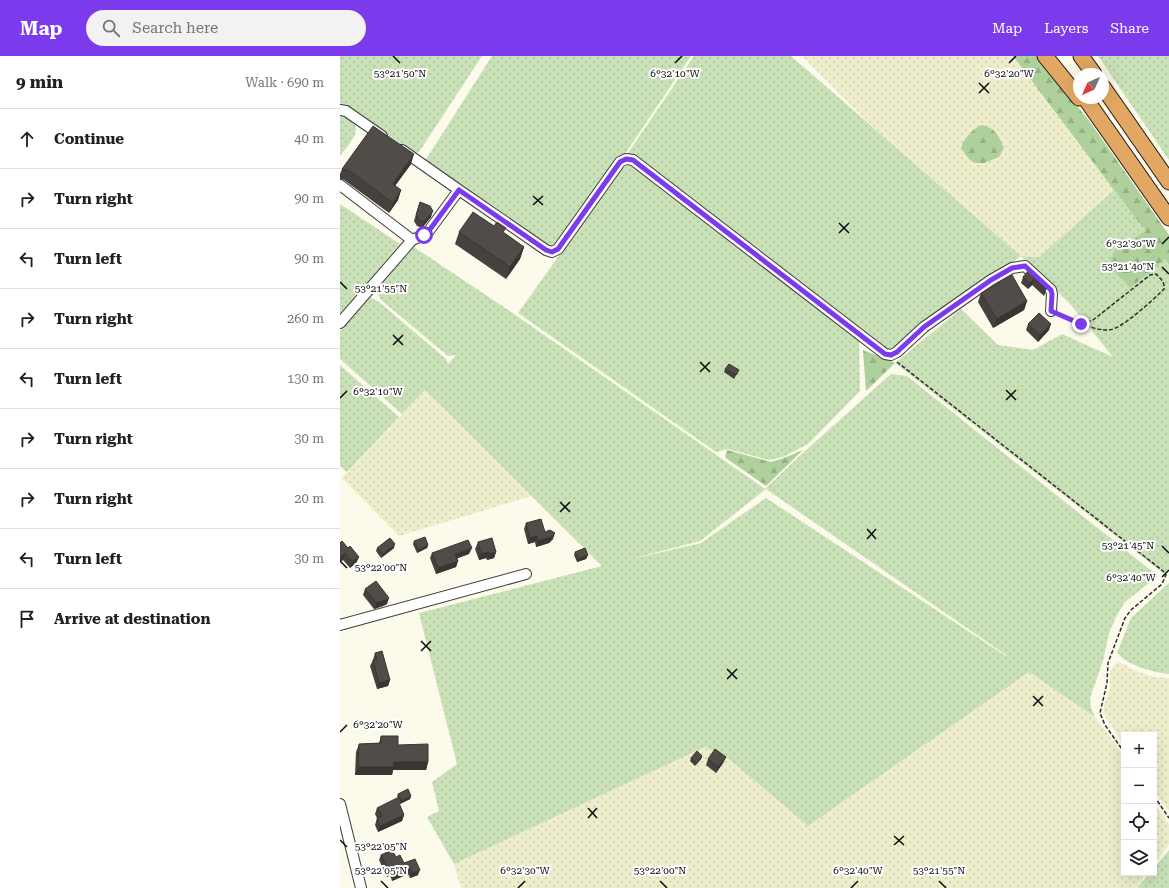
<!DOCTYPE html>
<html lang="en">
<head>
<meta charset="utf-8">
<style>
	:root { --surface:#fff; --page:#f2f2f2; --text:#202124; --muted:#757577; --line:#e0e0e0; --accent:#7c3aed }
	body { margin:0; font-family:"Roboto Serif",serif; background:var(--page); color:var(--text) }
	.controls { position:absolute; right:12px; bottom:12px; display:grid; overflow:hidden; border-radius:0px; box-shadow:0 4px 16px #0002 }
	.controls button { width:36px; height:36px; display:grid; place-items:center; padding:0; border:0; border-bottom:1px solid var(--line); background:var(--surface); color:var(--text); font:20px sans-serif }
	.compass { position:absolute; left:733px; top:12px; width:36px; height:36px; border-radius:50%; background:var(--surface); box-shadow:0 4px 16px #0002; rotate:225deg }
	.stop { position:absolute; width:12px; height:12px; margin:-9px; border:3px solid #7c3aed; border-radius:50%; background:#fff }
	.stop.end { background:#7c3aed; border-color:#fff; box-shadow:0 1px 4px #0008 }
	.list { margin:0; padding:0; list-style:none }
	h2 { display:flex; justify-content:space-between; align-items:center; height:52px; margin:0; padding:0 16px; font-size:17px }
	h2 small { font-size:13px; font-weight:400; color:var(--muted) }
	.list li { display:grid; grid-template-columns:26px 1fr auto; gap:12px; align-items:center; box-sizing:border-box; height:60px; padding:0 16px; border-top:1px solid var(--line) }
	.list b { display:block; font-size:15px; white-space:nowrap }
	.list em { font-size:13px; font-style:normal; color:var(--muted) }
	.icon { flex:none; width:22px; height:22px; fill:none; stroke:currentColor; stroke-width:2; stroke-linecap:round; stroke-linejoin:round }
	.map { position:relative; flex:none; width:829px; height:832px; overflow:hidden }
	header { display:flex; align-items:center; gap:24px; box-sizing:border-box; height:56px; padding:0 20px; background:var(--accent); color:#fff }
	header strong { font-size:19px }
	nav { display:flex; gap:22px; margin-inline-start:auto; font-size:14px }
	.search { width:280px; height:36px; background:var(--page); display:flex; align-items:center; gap:10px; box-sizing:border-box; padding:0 14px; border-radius:22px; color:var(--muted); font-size:15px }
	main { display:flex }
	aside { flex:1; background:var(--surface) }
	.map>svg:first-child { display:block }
	.farmland { fill:url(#farmland-dots) }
	.grass { fill:url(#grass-dots); fill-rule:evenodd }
	.forest { fill:url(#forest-firs) }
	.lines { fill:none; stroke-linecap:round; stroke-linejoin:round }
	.minor-casing { stroke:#3d3d3d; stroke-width:12 }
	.highway-casing { stroke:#1b1b1b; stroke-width:17 }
	.path { stroke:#2c2c2c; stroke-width:1.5; stroke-dasharray:4 2; stroke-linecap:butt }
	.minor { stroke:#fff; stroke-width:10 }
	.highway { stroke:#e1a763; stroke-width:15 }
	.wall { fill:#46413e }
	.shaded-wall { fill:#393532 }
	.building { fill:#514c48; stroke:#393532 }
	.route { stroke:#7c3aed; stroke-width:5 }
	.ticks { fill:none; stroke:#0a0a0a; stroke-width:1.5 }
	.ticks-label { font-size:10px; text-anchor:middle; fill:#0a0a0a; stroke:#fff; stroke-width:4; stroke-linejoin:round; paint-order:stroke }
</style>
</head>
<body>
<header>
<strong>Map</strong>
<div class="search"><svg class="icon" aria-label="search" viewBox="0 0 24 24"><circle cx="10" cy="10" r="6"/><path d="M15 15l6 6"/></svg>Search here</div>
<nav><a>Map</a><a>Layers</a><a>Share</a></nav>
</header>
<main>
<aside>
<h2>9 min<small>Walk · 690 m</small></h2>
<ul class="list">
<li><svg class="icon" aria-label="ahead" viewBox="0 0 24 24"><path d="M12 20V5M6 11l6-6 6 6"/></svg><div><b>Continue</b></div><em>40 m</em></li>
<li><svg class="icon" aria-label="right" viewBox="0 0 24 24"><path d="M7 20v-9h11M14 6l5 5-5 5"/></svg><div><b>Turn right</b></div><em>90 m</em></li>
<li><svg class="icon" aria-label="left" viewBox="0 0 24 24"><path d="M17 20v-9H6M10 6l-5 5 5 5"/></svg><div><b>Turn left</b></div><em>90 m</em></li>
<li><svg class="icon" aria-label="right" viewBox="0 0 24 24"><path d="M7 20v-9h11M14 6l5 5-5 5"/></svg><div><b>Turn right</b></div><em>260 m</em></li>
<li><svg class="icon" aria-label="left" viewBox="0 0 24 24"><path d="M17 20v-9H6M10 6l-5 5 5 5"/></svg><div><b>Turn left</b></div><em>130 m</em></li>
<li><svg class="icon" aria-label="right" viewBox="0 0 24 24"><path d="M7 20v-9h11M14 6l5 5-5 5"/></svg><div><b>Turn right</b></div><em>30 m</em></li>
<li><svg class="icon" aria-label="right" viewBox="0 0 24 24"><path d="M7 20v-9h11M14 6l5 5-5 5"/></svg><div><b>Turn right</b></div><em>20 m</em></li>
<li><svg class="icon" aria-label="left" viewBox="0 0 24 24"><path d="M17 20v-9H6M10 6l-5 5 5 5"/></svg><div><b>Turn left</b></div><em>30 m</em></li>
<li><svg class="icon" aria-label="arrive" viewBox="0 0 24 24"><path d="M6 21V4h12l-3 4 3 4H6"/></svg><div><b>Arrive at destination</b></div></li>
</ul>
</aside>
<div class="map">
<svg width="829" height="832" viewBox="0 0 829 832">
	<defs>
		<pattern id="farmland-dots" width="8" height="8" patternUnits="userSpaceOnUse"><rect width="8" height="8" fill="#eeeecd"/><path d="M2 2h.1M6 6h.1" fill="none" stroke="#cbcbaf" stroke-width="1.8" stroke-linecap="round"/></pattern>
		<pattern id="grass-dots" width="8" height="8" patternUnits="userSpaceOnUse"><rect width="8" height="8" fill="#cae1b8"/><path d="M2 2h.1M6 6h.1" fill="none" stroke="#acc09d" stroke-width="1.8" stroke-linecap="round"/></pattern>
		<pattern id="forest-firs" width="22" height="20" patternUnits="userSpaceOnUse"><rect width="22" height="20" fill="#aed09a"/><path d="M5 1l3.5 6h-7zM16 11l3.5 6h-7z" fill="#94b183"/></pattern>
	</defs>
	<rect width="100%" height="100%" fill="#fcfaea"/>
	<path class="farmland" d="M462 0H673L774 134 699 201 681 200 533 71Z
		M85 334 192 440 59 480 2 422Z
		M778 606 784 608 794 614 814 621 829 622V755L814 734V679H784V689L765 660 763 652 770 633V617L773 610Z
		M689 616 755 661 768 678 784 701V817H807L796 832H121L114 808 365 691 389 703 468 770Z
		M814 748 829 769V788L814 808Z"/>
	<path class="grass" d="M0 0H142L79 96 74 97 0 47Z
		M152 0H351L287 95 217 187C213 189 210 190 206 188L85 105Z
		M354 0H451L681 200 699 201 774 134 807 175 775 193 825 203 829 209V513L823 517 555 307 621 253 658 289 693 294 722 278 773 301 731 249 681 200 663 214 598 255 558 289 550 294 546 292 288 97Z
		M758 0H829V104Z
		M0 58C28 69 13 83 0 100Z
		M287 110H291L296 113 516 281 519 285 520 335 468 388 443 401 429 404 388 393 376 396 178 257 279 116 282 112Z
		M0 148 60 188 0 259Z
		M74 191 174 258 425 433 465 395 551 318 567 320 818 520 785 546 777 559 769 577 763 605 750 642 751 652 755 661 689 616 468 770 389 703 365 691 114 808 87 761 99 755 92 726 117 708 79 557 262 510 85 334 62 358 0 303V276L30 241 39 246 106 303 108 308 116 299 108 300 40 243 37 233ZM426 433 666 599V600L426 442 361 487 287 504 360 485Z
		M0 309 59 361 7 416 0 410Z
		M829 527V618C812 616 789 610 777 597L791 562Z
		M829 794V832H797L810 817H814V812Z"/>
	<path class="forest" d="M673 0H697L750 66 829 179V209L825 203 790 232 769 210 775 193 806 175 774 134Z
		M641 69C655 71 659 80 664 92L659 101 644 107H634L629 103 621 92C624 82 632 74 641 69Z
		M523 294 555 307 526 335Z
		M387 394 431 406 444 402 463 394 426 430 390 405 385 401Z"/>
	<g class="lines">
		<g class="minor-casing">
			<path id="minor" d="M0 54 6 55 42 80
				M62 94 119 134
				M0 129 72 184 84 179 88 176 119 134 206 194 212 196 218 193 280 106 286 103 293 104 545 298 551 299 557 296 584 271 651 224 672 212 685 210 711 234 712 238 711 255
				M0 267 72 184
				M0 569 186 518
				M0 748 21 832"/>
		</g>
		<g class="highway-casing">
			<path id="highway" d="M705 0 739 42
				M741 0 754 18
				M763 31 829 126
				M745 42 829 162"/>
		</g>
		<path class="path" d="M718 258C733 264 754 275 769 274 782 273 814 243 824 233 825 226 821 223 816 218L810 219 753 264 741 268
			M557 306 823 515 826 519 822 528 791 554 785 562 768 607 767 627 760 657 765 669 784 696
			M814 740 829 762"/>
		<use href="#minor" class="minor"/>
		<use href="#highway" class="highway"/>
	</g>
	<path class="wall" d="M71 108 55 130 61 134 58 144 49 157 4 124 0 123V118L2 113Z
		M80 146 91 161 82 172 77 170 74 165Z
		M119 176 164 177 184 191 180 203 166 223 115 188Z
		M689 214 707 231 705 238 704 240 692 229 688 233 681 227 683 221Z
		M641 237 687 245 684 254 653 272 638 246Z
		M688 268 709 274 698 286 686 274Z
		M385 313 399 314 394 323 384 316Z
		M186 467 205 476 213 483 209 487 196 491 195 486 188 488 184 473Z
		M74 485 88 489 87 492 77 497 73 488Z
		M138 486 156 496 154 502 147 504 146 502 139 504 135 493Z
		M0 487 8 492 19 501 16 507 10 512 3 504 0 506Z
		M37 492H54L41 502 36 495Z
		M235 496 248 499 246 503 237 506 234 499Z
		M92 497 129 498 117 502 118 505 116 511 96 518 90 502Z
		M25 533 47 548 43 550 34 553 23 539Z
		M35 597 50 624 48 630 37 633 30 610 33 604Z
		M41 680 58 689 88 706 86 714H53L52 719H15L16 696 19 688 39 687Z
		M362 700 361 703 355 710 350 705 351 702Z
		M386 701 383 707 376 717 366 709 368 703Z
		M58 738 71 740 70 743 60 748 57 741Z
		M37 752 64 759 62 765 38 776 35 769 37 762 35 758Z
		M41 799 56 801 64 807 78 819 70 822 68 818 52 825 50 819 47 821 39 804Z"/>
	<path class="shaded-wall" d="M74 98 71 108 49 138 53 128Z
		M61 134 58 144 49 157 53 147Z
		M93 155 91 161 82 172 84 166Z
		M184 191 180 203 166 223 170 211Z
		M694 223 692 229 688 233 690 227Z
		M687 245 684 254 653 272 657 263Z
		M711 268 709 274 698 286 700 279Z
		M215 477 213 483 209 487 196 491 198 485Z
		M197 480 195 486 188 488 190 482Z
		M55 488 54 492 41 502 43 498Z
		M88 489 87 492 77 497 78 494Z
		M132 492 129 498 113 504 115 498Z
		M149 496 146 502 139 504 141 498Z
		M156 496 154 502 147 504 149 498Z
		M5 497 3 504 0 506 1 501Z
		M248 499 246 503 237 506 238 503Z
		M19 501 16 507 10 512 12 506Z
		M118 505 116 511 96 518 98 512Z
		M49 542 47 548 43 550 34 553 36 547Z
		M50 624 48 630 37 633 39 627Z
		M362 700 361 703 355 710 357 707Z
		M386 701 383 707 376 717 378 711Z
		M54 706H88L86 714H53L52 719H15L18 711Z
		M71 740 70 743 60 748 61 745Z
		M64 759 62 765 38 776 40 770Z
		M70 812 68 818 52 825 54 819Z
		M52 814 50 819 47 821 49 815Z
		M80 814 78 819 70 822 72 817Z"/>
	<path class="building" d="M33 70 74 98 53 128 61 134 53 147 8 114 2 113Z
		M80 146 90 150 93 155 84 166 79 164 76 159Z
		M133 156 154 170 157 166 166 172 163 176 184 191 170 211 119 176Z
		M689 214 707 231 706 233 694 223 690 227 683 221Z
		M672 219 687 245 657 263 641 237Z
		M699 257 711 268 700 279 688 268Z
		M389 308 399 314 396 319 385 313Z
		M201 463 205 476 210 474 215 477 211 481 198 485 197 480 190 482 186 467Z
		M85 481 88 489 78 494 74 485Z
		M50 482 55 488 43 498 37 492Z
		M152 482 156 496 149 498V496L141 498 138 486Z
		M128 484 132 492 115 498 118 505 98 512 92 497Z
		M2 485 8 492 10 490 19 501 12 506 5 497 1 501 0 500V487Z
		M245 492 248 499 238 503 235 496Z
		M36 525 49 542 46 544 36 547 25 533Z
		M42 595 50 624 39 627 33 604 37 603 35 597Z
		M41 680H58V689L88 688V706H54V711H18L19 688 41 687Z
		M375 693 386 701 378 711 368 703Z
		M357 695 362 700 357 707 351 702Z
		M68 733 71 740 61 745 58 738Z
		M57 742 64 759 40 770 37 762 42 760 37 752Z
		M52 794 56 801 60 799 64 807 75 803 80 814 72 817 70 812 54 819 52 814 49 815 41 799Z"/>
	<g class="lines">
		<path class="route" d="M84 179 88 176 119 134 206 194 212 196 218 193 280 106 286 103 293 104 545 298 551 299 557 296 584 271 651 224 672 212 685 210 711 234 712 238 711 255 741 268"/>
	</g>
	<path class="ticks" d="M53 0 60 7M335 7 342 0M669 7 676 0M639 27 649 37M639 37 649 27M193 140 203 149M193 149 203 140M499 167 509 177M499 177 509 167M822 188 829 181M822 211 829 218M0 226 7 233M53 279 63 289M53 289 63 279M360 306 370 316M360 316 370 306M666 334 676 344M0 342 7 335M666 344 676 334M220 446 230 456M220 456 230 446M527 473 536 483M527 483 536 473M822 490 829 497M0 505 7 512M822 521 829 514M81 585 91 595M81 595 91 585M387 613 397 623M387 623 397 613M693 640 703 650M693 650 703 640M0 676 7 669M248 752 257 762M248 762 257 752M554 780 564 789M0 784 7 791M554 789 564 780M41 825 48 832M320 825 327 832M599 825 606 832M178 832 185 825M511 832 518 825"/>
	<g class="ticks-label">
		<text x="60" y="21">53°21'50"N</text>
		<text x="335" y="21">6°32'10"W</text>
		<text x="669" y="21">6°32'20"W</text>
		<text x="791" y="191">6°32'30"W</text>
		<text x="788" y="214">53°21'40"N</text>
		<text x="41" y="236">53°21'55"N</text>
		<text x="38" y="339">6°32'10"W</text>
		<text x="788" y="493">53°21'45"N</text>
		<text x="41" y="515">53°22'00"N</text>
		<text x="791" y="525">6°32'40"W</text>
		<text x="38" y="672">6°32'20"W</text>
		<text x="41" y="794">53°22'05"N</text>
		<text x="185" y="818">6°32'30"W</text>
		<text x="518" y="818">6°32'40"W</text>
		<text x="41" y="818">53°22'05"N</text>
		<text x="320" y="818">53°22'00"N</text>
		<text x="599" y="818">53°21'55"N</text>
	</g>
</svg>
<div class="controls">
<button>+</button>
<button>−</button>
<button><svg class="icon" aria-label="locate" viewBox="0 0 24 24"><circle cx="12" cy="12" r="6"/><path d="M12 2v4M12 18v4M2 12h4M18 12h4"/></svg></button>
<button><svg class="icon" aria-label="layers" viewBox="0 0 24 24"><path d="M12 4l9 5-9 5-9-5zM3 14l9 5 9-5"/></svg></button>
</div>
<svg class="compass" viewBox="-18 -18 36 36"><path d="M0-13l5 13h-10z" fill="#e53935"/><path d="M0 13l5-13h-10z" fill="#757577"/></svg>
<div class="stop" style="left:84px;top:179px"></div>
<div class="stop end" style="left:741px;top:268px"></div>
</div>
</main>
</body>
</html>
